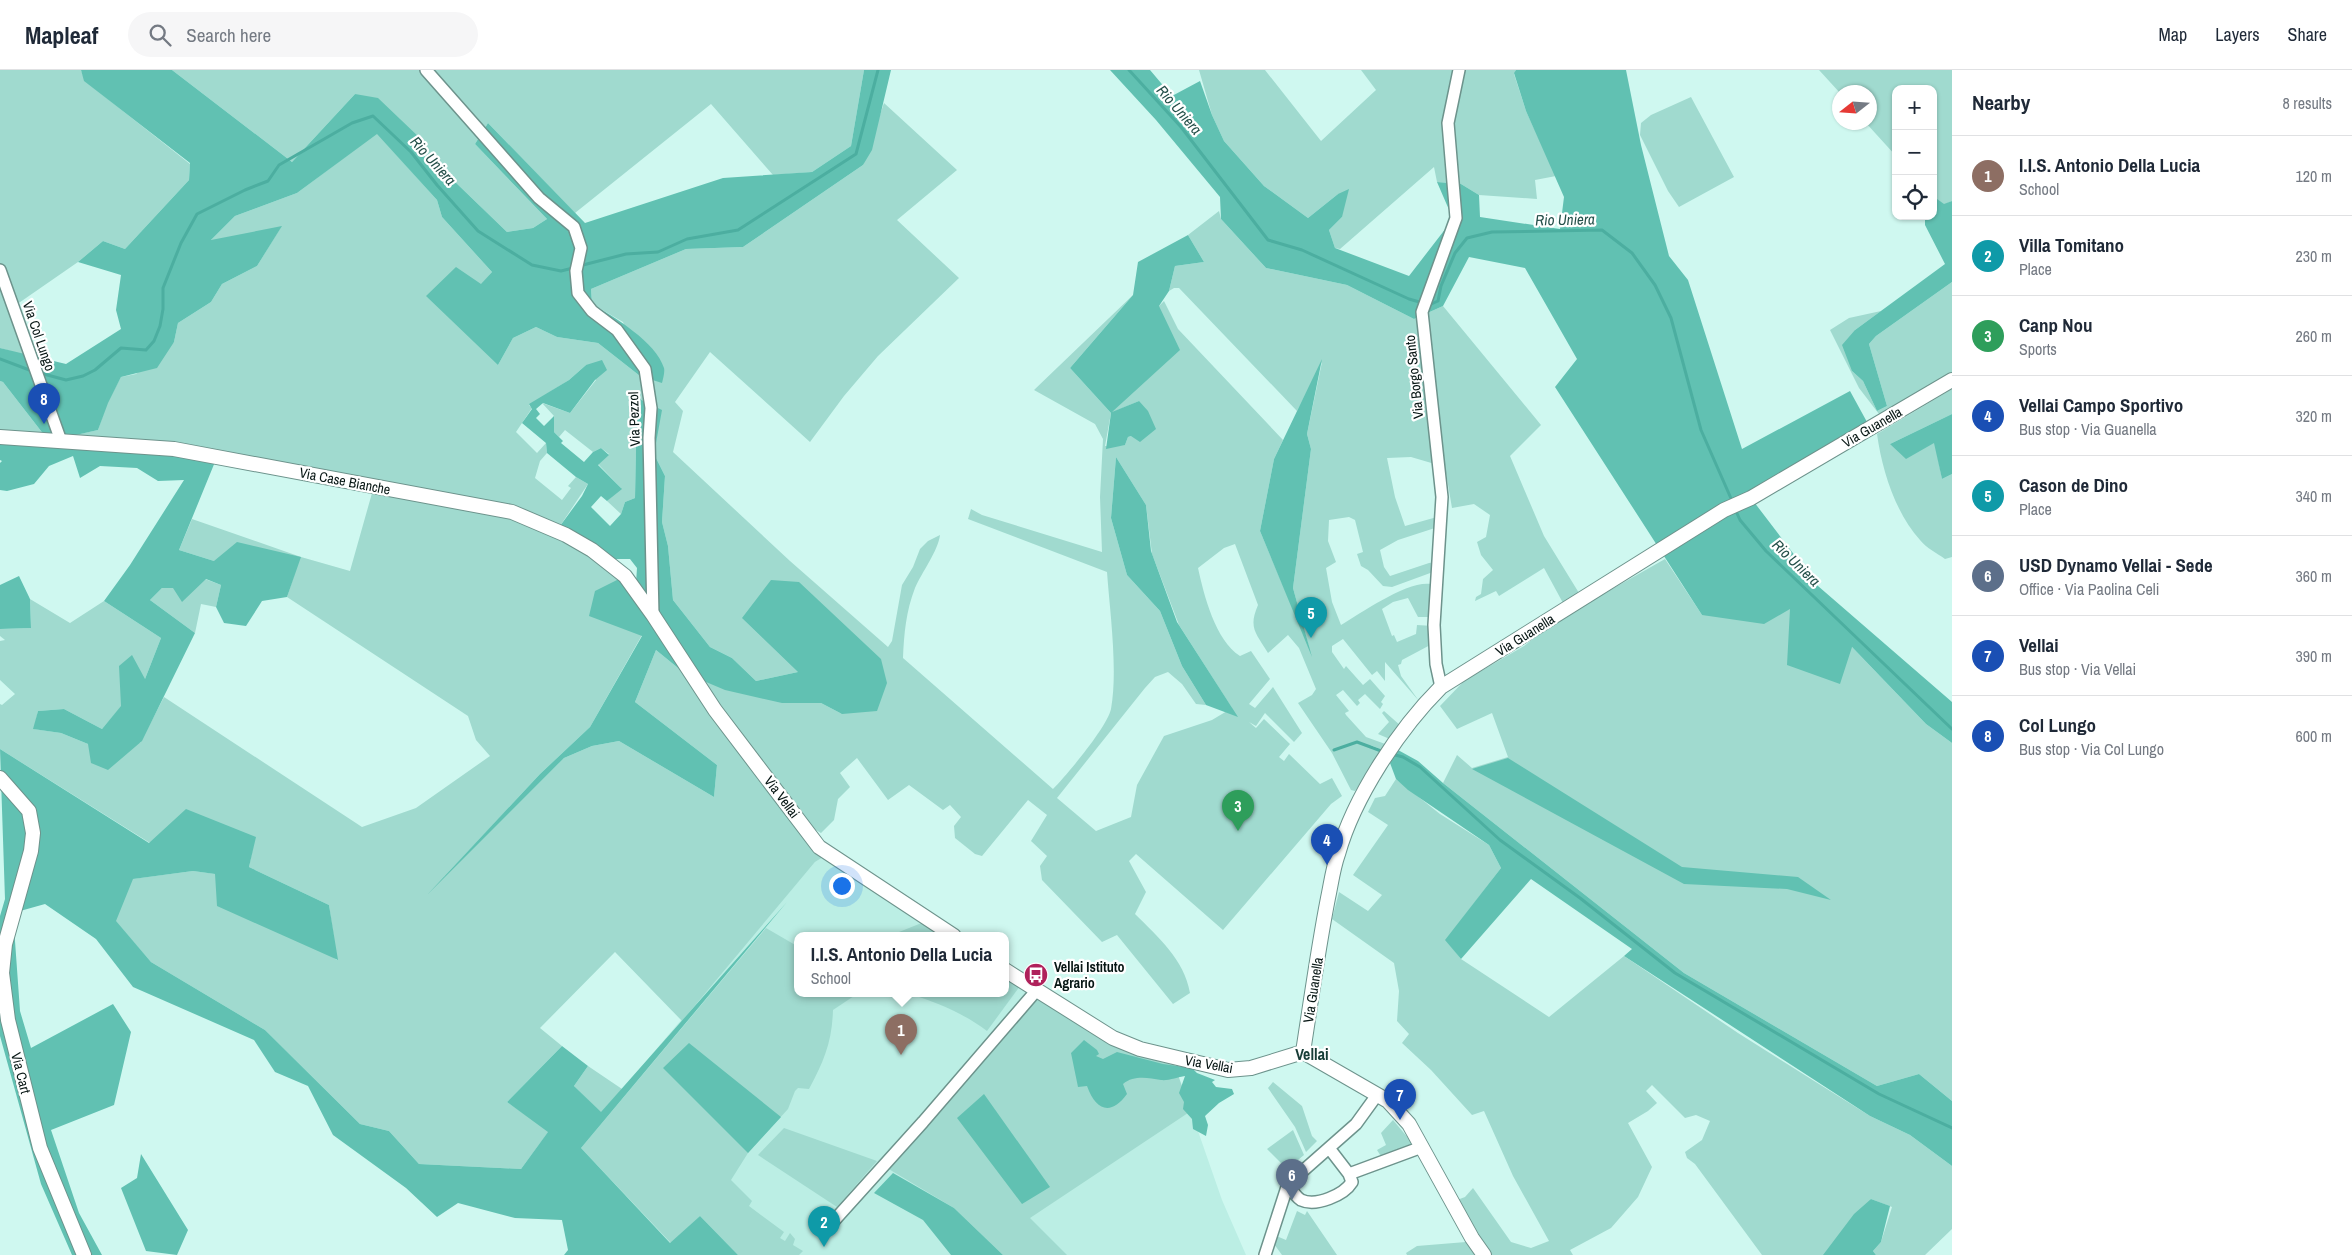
<!DOCTYPE html>
<html lang="en">
<head>
<meta charset="utf-8">
<style>
	:root { --surface:#fff; --page:#f6f6f7; --text:#1f2937; --muted:#747a83; --line:#e0e1e3; --accent:#af215b }
	body { margin:0; font-family:"Archivo Narrow",sans-serif; background:var(--page); color:var(--text) }
	.controls { position:absolute; right:15px; top:15px; display:grid; overflow:hidden; border-radius:10px; box-shadow:0 1px 4px #0004 }
	.controls button { width:45px; height:45px; display:grid; place-items:center; padding:0; border:0; border-bottom:1px solid var(--line); background:var(--surface); color:var(--text); font:25px sans-serif }
	.compass { position:absolute; left:1832px; top:15px; width:45px; height:45px; border-radius:50%; background:var(--surface); box-shadow:0 1px 4px #0004; rotate:253deg }
	.you { position:absolute; left:841px; top:815px; width:18px; height:18px; margin:-12px; border:4px solid #fff; border-radius:50%; background:#1a73e8; box-shadow:0 0 0 8px #1a73e833 }
	.badge { display:grid; place-items:center; width:32px; height:32px; border-radius:50%; background:var(--accent); color:#fff; font-size:16px; font-weight:700 }
	.pin { position:absolute; translate:-50% -41px; filter:drop-shadow(0 1px 2px #0008) }
	.pin::after { content:''; position:absolute; top:26px; width:18px; height:15px; background:inherit; clip-path:polygon(0 0,100% 0,50% 100%) }
	.popup { position:absolute; left:794px; top:862px; width:215px; height:65px; box-sizing:border-box; display:grid; place-content:center; border-radius:10px; background:var(--surface); filter:drop-shadow(0 1px 4px #0005); font-size:16px; white-space:nowrap; color:var(--muted) }
	.popup b { font-size:19px; color:var(--text) }
	.popup::after { content:''; position:absolute; left:50%; top:100%; margin-left:-10px; border:10px solid transparent; border-top-color:var(--surface) }
	.list { margin:0; padding:0; list-style:none }
	h2 { display:flex; justify-content:space-between; align-items:center; height:65px; margin:0; padding:0 20px; font-size:21px }
	h2 small { font-size:16px; font-weight:400; color:var(--muted) }
	.list li { display:grid; grid-template-columns:32px 1fr auto; gap:15px; align-items:center; box-sizing:border-box; height:80px; padding:0 20px; border-top:1px solid var(--line) }
	.list b { display:block; font-size:19px; white-space:nowrap }
	.list p { margin:0; font-size:16px; white-space:nowrap; color:var(--muted) }
	.list em { font-size:16px; font-style:normal; color:var(--muted) }
	.icon { flex:none; width:28px; height:28px; fill:none; stroke:currentColor; stroke-width:2; stroke-linecap:round; stroke-linejoin:round }
	.map { position:relative; flex:none; width:1952px; height:1185px; overflow:hidden }
	header { display:flex; align-items:center; gap:30px; box-sizing:border-box; height:70px; padding:0 25px; background:var(--surface); border-bottom:1px solid var(--line) }
	header strong { font-size:24px }
	nav { display:flex; gap:28px; margin-inline-start:auto; font-size:18px }
	.search { width:350px; height:45px; background:var(--page); display:flex; align-items:center; gap:12px; box-sizing:border-box; padding:0 18px; border-radius:28px; color:var(--muted); font-size:19px }
	main { display:flex }
	aside { flex:1; background:var(--surface) }
	.map>svg:first-child { display:block }
	.built { fill:#bbeee4 }
	.green { fill:#a0dacf; fill-rule:evenodd }
	.forest { fill:#61c1b2 }
	.lines { fill:none; stroke-linecap:round; stroke-linejoin:round }
	.stream { stroke:#4caea0; stroke-width:3 }
	.minor-casing { stroke:#6d938c; stroke-width:14 }
	.tertiary-casing { stroke:#6d938c; stroke-width:16 }
	.minor { stroke:#fff; stroke-width:11 }
	.tertiary { stroke:#fff; stroke-width:14 }
	.labels { text-anchor:middle; stroke-width:4.5; stroke-linejoin:round; paint-order:stroke }
	.street-label { font-size:14px; fill:#071614; stroke:#fff }
	.poi-label { font-size:14px; font-weight:bold; fill:#071614; stroke:#fff; text-anchor:start }
	.water-label { font-size:15px; font-style:italic; fill:#244f49; stroke:#fff }
	.quarter-label { font-size:16px; font-weight:bold; fill:#183d37; stroke:#fff }
</style>
</head>
<body>
<header>
<strong>Mapleaf</strong>
<div class="search"><svg class="icon" aria-label="search" viewBox="0 0 24 24"><circle cx="10" cy="10" r="6"/><path d="M15 15l6 6"/></svg>Search here</div>
<nav><a>Map</a><a>Layers</a><a>Share</a></nav>
</header>
<main>
<div class="map">
<svg width="1952" height="1185" viewBox="0 0 1952 1185">
	<rect width="100%" height="100%" fill="#cff8f0"/>
	<path class="built" d="M825 786 945 866H797V924H1005V906L1191 1041 1222 1130 1246 1185H582L558 1144 530 1128 815 792Z"/>
	<path class="green" d="M0 0H81L85 11 190 94 189 110 125 179 103 171 78 192 13 237 31 287 0 278Z
		M172 0H864L851 76 812 102 773 105 711 34 575 143 488 53 475 74 547 149 533 158 507 162 424 82 422 70 355 24 292 92Z
		M1199 0H1265L1321 71 1376 20 1361 0H1516L1514 4 1526 41 1556 106 1535 110 1537 129 1479 125 1461 114 1437 112 1434 97 1340 179 1335 178 1329 160 1342 147 1338 124 1308 148 1264 116 1224 71 1212 45Z
		M1819 0H1952V131L1944 135 1933 126V19H1896V86L1866 53 1870 52V22L1840 23Z
		M1691 27 1734 107 1679 137 1668 121 1640 65 1641 53 1651 45Z
		M884 33 957 100 897 150 959 208 878 286 844 326 810 372 710 282 675 332 683 341 673 382 790 491 888 577 892 571 902 515 913 497 920 479 928 471 940 465C938 481 922 502 915 518 906 541 904 564 903 588L1053 719C1067 705 1107 657 1111 639 1118 600 1110 543 1107 502L968 449 971 439 982 445 1102 482 1100 427 1103 369 1095 354 1034 320 1133 225 1070 298 1111 343 1159 236 1164 231 1178 259 1283 370 1274 389 1260 461 1309 577 1293 518 1311 379 1307 364 1322 292 1297 341 1179 218H1174L1169 221 1175 196 1204 192 1188 165 1219 141 1221 149 1266 198 1347 215 1414 249 1443 236 1541 355 1510 386 1544 466 1579 523 1563 533 1544 498 1499 526 1496 521 1475 531 1476 527 1481 524 1483 509 1493 500 1481 485 1477 472 1486 467 1490 445 1474 434 1452 438 1445 397 1411 387 1387 388 1395 427 1405 456 1437 447 1438 457 1398 470 1380 480 1384 497 1390 506 1429 493 1437 492 1433 502 1392 517 1383 516 1368 500 1361 496 1357 484 1363 482 1355 450 1349 447 1329 450 1328 471 1336 492 1326 498 1332 532 1341 555C1361 543 1408 510 1431 514L1434 518 1433 547H1418L1408 528 1393 532 1382 539 1392 566 1394 565 1397 572 1416 564 1417 555 1433 556 1434 573 1402 590 1401 594 1398 595 1401 606 1419 631 1385 592V611L1377 601 1372 605 1343 569 1332 576V582L1344 599 1346 596 1363 615 1370 609 1385 626 1381 632 1383 634 1380 639 1365 624 1358 630 1360 633 1357 636 1343 620 1336 625 1349 641 1345 643 1346 645 1366 667 1388 675 1383 680 1370 675 1382 682 1355 721 1351 720 1332 683 1298 633 1312 625 1316 619 1299 578 1288 565 1268 583C1256 563 1248 558 1258 535L1235 474 1224 478 1198 498C1204 525 1215 570 1240 586L1251 581 1270 609 1249 634 1255 638 1273 617 1302 663 1294 672 1265 643 1256 656 1249 652 1256 658 1264 649 1290 674 1279 687 1284 691 1289 684 1320 714 1332 708 1342 726 1331 734 1223 860 1136 784 1129 791 1146 822 1135 844C1158 867 1184 889 1190 923L1173 934 1117 865 1102 872 1042 810 1040 796 1047 786 1031 771 1047 745 1028 730 982 786 975 784 955 768 954 756 961 747 950 735 943 740 909 715 888 730 857 688 840 703 850 717 838 729 834 750 821 763 804 753 699 609 788 633H821L842 644 742 548 798 602 756 611 732 588 710 577 673 530 668 476 662 452 665 406 654 384 637 328 635 428 625 432 621 444 607 431 621 418 598 394 609 384 601 378 593 382 565 360 559 367 554 362V346L542 333 570 343 596 310 586 295 569 310 529 335 532 338 516 362 537 383 546 373 547 383 540 391 535 408 562 430 571 418 568 416 576 407 588 414 560 456 625 506 642 565 590 657 540 704 444 807 564 688 592 676 619 671 714 727 717 695 635 632 656 580 694 611 825 786 815 792 682 951 615 882 540 958 562 976 507 1032 549 1061 521 1099 419 1094 389 1061 360 1054 265 960 151 892 115 851 132 809 193 801 216 804 337 890 329 835 249 797 255 767 150 773 0 679V634L2 635 15 624 0 610V571L5 570 0 566V559L31 558 30 529 70 553 104 531 161 568 145 609 102 659 64 639 38 641 34 659 61 663 88 674 140 673 164 627 362 757 416 738 490 686 476 670 468 646 287 527 300 487 214 491 179 480 192 449 301 487 350 501 374 416 51 370 98 360 107 333 121 307 136 304 174 272 178 253 211 232 222 214 257 196 281 157 210 171 235 146 297 123 377 63 437 130 442 147 492 202 481 215 498 295 513 268 536 257 557 267 598 273 640 306 623 252 592 234 591 219 686 179 743 177 863 95ZM1139 331 1131 366 1128 367 1125 375 1105 376 1111 343ZM1116 387 1146 435 1152 484 1179 555 1232 638 1212 650 1164 666 1137 715 1131 747 1096 761 1057 728 1145 618 1155 607 1168 602 1182 614 1196 634 1206 635 1182 596 1160 541 1127 505 1111 448Z
		M1952 212V302L1883 344H1879L1859 318 1830 260 1849 248 1881 241 1855 260 1852 301 1863 311 1877 341 1887 336 1869 274 1876 266Z
		M0 311 3 312 48 370 0 367Z
		M1952 319V344L1890 374 1935 373 1942 409 1952 404V487L1945 489C1937 483 1926 478 1920 470 1895 442 1882 400 1877 364Z
		M1665 489 1702 545 1790 539 1851 576 1926 654 1952 673V1031L1919 1004 1877 1016 1684 903 1443 713 1457 685 1472 698 1508 687 1492 643 1457 659 1440 636 1464 611 1524 576 1554 552Z
		M205 509 221 515 216 537 201 534 195 563 150 530 162 518H173Z
		M1384 641 1401 656 1392 670 1378 664 1389 652 1382 643Z
		M1396 709 1440 744 1489 775 1501 798 1446 870 1461 889 1549 947 1624 886 1738 963 1870 1046 1910 1065 1952 1096V1159L1925 1185H1876L1873 1181 1881 1172 1892 1137 1871 1129 1843 1185H1762L1695 1094 1687 1088 1685 1082 1702 1070 1710 1051 1696 1045 1685 1048 1652 1015 1646 1021 1657 1033 1648 1041 1628 1053 1652 1097 1638 1127 1611 1158 1570 1180 1573 1185H1488L1457 1130 1465 1127 1473 1118 1511 1172 1531 1178 1549 1171 1513 1106 1484 1041 1472 1045 1431 1000 1402 973 1409 964 1397 951 1399 921 1394 893 1332 849 1339 822 1368 841 1382 825 1353 805 1388 755 1368 742 1375 728 1385 726Z
		M924 852 945 866H889Z
		M766 858 797 876V924H857L833 940C832 972 824 991 809 1019L798 1018 795 1021 788 1039 748 1083 731 1110 752 1131 749 1136 784 1162 780 1168 785 1171 790 1163 795 1169 793 1175 803 1181 799 1185H738L700 1146 671 1173 581 1078Z
		M1005 906 1020 916 987 961C963 943 938 933 910 924H1005Z
		M1034 927H1040L1173 991 1191 1041 1030 1148 1067 1185H1003L954 1138 887 1098Z
		M588 996 622 1019 601 1043 574 1016Z
		M1273 1012 1302 1036 1312 1066 1317 1071 1306 1082 1295 1057 1268 1018Z
		M1393 1050 1414 1075 1382 1088 1377 1080 1386 1075 1381 1063Z
		M784 1058 877 1091 837 1137 758 1085Z
		M1293 1060 1304 1085 1287 1099 1267 1079Z
		M1297 1141 1305 1145 1307 1141 1337 1185H1282L1274 1174V1165L1286 1170Z
		M1466 1172 1475 1185H1407L1406 1183 1417 1176Z"/>
	<path class="forest" d="M81 0H172L292 92 355 24 378 28 422 70 424 82 507 162 533 158 547 149 475 74 488 53 585 153 723 108 812 102 851 76 864 0H891L872 80 863 95 743 177 686 179 591 219 592 234C614 247 656 272 664 298 665 302 663 309 662 313L640 306 598 273 557 267 536 257 513 268 498 295 426 226 456 197 481 214 492 202 442 147 437 130 377 64 297 123 235 146 211 170 282 156 257 196 222 214 211 232 178 253 174 272 157 298 121 307 108 333 98 360 67 367 217 387 179 480 214 491 237 472 301 487 287 527 262 531 246 556 224 553 216 537 221 515 206 509 182 532 173 518H162L150 530 195 563 142 671 108 700 91 693 88 674 61 663 33 659 38 641 64 639 102 659 121 636 119 596 132 585 145 609 161 568 104 531 130 495 184 410 158 411 137 398 100 396 80 408 73 386 49 396 34 414 7 421 0 420V393L2 391 0 390V367L48 370 3 312 0 311V278L66 294 121 259 116 240 121 205 78 192 103 171 125 179 189 110 190 93 84 11Z
		M1110 0H1150L1172 26 1200 11 1212 45 1224 71 1264 116 1308 148 1338 124 1349 119 1342 147 1329 160 1335 178 1409 206 1453 149 1437 112 1461 114 1479 125 1480 147 1560 159 1564 127 1526 41 1514 3 1516 0H1626L1641 75 1669 186 1688 210 1742 379 1850 321 1867 352 1751 428 1818 516 1952 632V673L1926 654 1852 577 1840 614 1787 595 1790 539 1764 554 1702 545 1555 317 1577 289 1525 198 1469 187 1443 236 1414 249 1347 215 1266 198 1221 149 1220 127 1156 50Z
		M1933 126 1944 134 1952 131V212L1876 266 1869 274 1887 336 1877 341 1863 311 1852 301 1842 275 1855 260 1945 194 1925 155V146H1933Z
		M1188 165 1204 192 1175 196 1169 221 1159 236 1180 280 1112 342 1139 331 1148 341 1156 359 1140 372 1131 366 1128 367 1125 375 1106 379 1111 343 1070 298 1133 225 1138 192Z
		M1322 289 1307 364 1311 379 1293 518 1312 587 1260 461 1274 389Z
		M602 290 607 300 595 310 570 343 543 333 536 339 540 344 536 348 544 356 554 346V362L563 371 561 373 584 392 593 382 601 378 609 385 598 395 622 419 607 431 601 426 591 437 610 456 621 444 625 432 635 428 637 328 662 340 654 384 665 406 662 452 668 476 673 530 710 577 732 588 756 611 798 602 742 548 771 510 799 512 881 589 887 613 877 641 842 644 821 633H782L725 620 699 609 636 513 637 498 630 489H614L560 456 582 426 588 414 576 407 547 383 546 373 522 353 532 339 529 334 569 310 586 295Z
		M1952 344V404L1942 409 1934 373 1906 389 1890 374Z
		M1116 387 1146 435 1151 481 1177 552 1238 647 1206 635 1182 596 1160 541 1127 505 1111 448Z
		M19 506 30 529 31 558 0 559V515Z
		M625 506 694 611 656 580 635 632 717 695 714 727 619 671 592 676 564 688 427 825 540 704 590 657 642 566 589 546 595 521Z
		M0 679 149 773 186 739 256 767 249 797 329 835 338 890 217 836 215 804 193 801 133 809 116 851 151 892 265 960 360 1054 389 1061 419 1094 521 1099 548 1062 507 1032 562 976 588 996 574 1016 601 1042 787 832 581 1078 670 1173 700 1146 738 1185H564L568 1180 562 1150 515 1148 458 1133 437 1147 406 1118 333 1065 308 1016 275 1002 254 970 133 917 96 869 45 834 13 843 20 941 31 978 113 934 131 962 114 1035 51 1060 79 1143 102 1185H72L41 1114 0 966V846L5 829Z
		M1398 680 1418 691 1443 713 1684 903 1877 1016 1919 1004 1952 1031V1096L1910 1065 1870 1046 1624 886 1632 879 1531 809 1461 889 1445 870 1501 798 1489 775 1408 720 1396 709 1390 693Z
		M1508 688 1682 797 1798 807 1831 830 1787 819 1684 814 1472 699Z
		M1084 970 1097 980 1099 984 1096 986 1103 989 1117 982 1163 994 1192 998 1197 1003 1215 1010 1212 1012 1216 1017 1232 1019 1234 1024 1219 1033 1205 1046 1208 1055 1206 1066 1193 1059 1192 1049 1183 1039 1184 1032 1179 1023 1185 1006C1178 1007 1168 1011 1161 1010 1148 1008 1134 1005 1123 1014L1127 1024C1111 1046 1096 1041 1087 1016L1078 1017 1071 983Z
		M689 973 781 1047 748 1083 663 998Z
		M984 1024 1050 1117 1022 1134 957 1048Z
		M141 1084 188 1160 177 1185 146 1181 121 1118 137 1108Z
		M893 1103 954 1138 1003 1185H951L923 1150 874 1123Z
		M1871 1129 1890 1136 1881 1172 1873 1181 1876 1185H1823L1854 1144Z"/>
	<g class="lines">
		<path class="stream" d="M1129 0 1181 57 1268 170 1302 180 1409 229 1423 233
			M579 196 626 184 658 182 687 169 738 160 856 84 878 0
			M1429 235 1438 231 1441 216 1455 183 1467 168 1492 162 1602 160 1632 183 1655 215 1671 248 1701 360 1733 433
			M0 289 32 301
			M40 303 66 310 83 306 95 300 121 278 146 280 154 271 160 256 163 239V218L181 173 197 144 245 120 268 111 279 95 352 53 373 46 411 82 437 115 478 161 532 195 561 201 573 198
			M1735 439 1740 450 1766 481 1952 659
			M1334 680 1357 672 1384 682
			M1391 684 1403 687 1420 697 1500 770 1580 828 1675 903 1879 1024 1952 1058"/>
		<g class="minor-casing">
			<path id="minor" d="M426 0 539 128 574 157 581 178 576 201 578 223 592 241 617 260 645 299 651 338 649 368 653 545
				M0 200 61 371
				M1441 617 1436 594 1434 555 1442 427 1422 242 1456 148 1448 53 1459 0
				M1349 1104 1422 1077
				M1288 1114C1291 1119 1296 1127 1301 1130 1316 1137 1344 1125 1352 1112L1349 1104 1329 1078
				M831 1154 923 1052 1036 921
				M1265 1185 1288 1114 1356 1054 1377 1025"/>
		</g>
		<g class="tertiary-casing">
			<path id="tertiary" d="M0 367 174 379 512 442 566 465 592 480 625 506 653 545 715 640 819 777 954 866
				M0 708 29 741 33 763 31 781 5 874 2 903 8 950 40 1078 84 1185
				M1005 900 1113 968 1140 979 1228 1000 1251 998 1303 982 1388 1031 1409 1054 1472 1168 1484 1185
				M1303 982C1311 931 1318 879 1328 828 1331 814 1333 798 1338 784 1354 727 1399 659 1441 617L1724 440 1751 428 1952 310"/>
		</g>
		<use href="#minor" class="minor"/>
		<use href="#tertiary" class="tertiary"/>
	</g>
	<defs>
		<g id="bus-disc" transform="scale(1.25)"><circle r="9.5" fill="#af215b" stroke="#fff"/><path d="M-5-6H5V4H4V6H2V4H-2V6H-4V4H-5ZM-3.5-4V0h7V-4ZM-3.5 1.2v1.5H-2V1.2ZM2 1.2v1.5H3.5V1.2Z" fill="#fff"/></g>
	</defs>
	<g fill-rule="evenodd">
		<use href="#bus-disc" x="1036" y="905"/>
	</g>
	<g class="labels">
		<g class="street-label">
			<text transform="translate(39 266) rotate(71)" y="5">Via Col Lungo</text>
			<text transform="translate(1414 307) rotate(-96)" y="5">Via Borgo Santo</text>
			<text transform="translate(634 349) rotate(-92)" y="5">Via Pezzol</text>
			<text transform="translate(1872 357) rotate(-30)" y="5">Via Guanella</text>
			<text transform="translate(345 411) rotate(11)" y="5">Via Case Bianche</text>
			<text transform="translate(1525 565) rotate(-32)" y="5">Via Guanella</text>
			<text transform="translate(782 727) rotate(53)" y="5">Via Vellai</text>
			<text transform="translate(1313 920) rotate(-81)" y="5">Via Guanella</text>
			<text transform="translate(1209 994) rotate(10)" y="5">Via Vellai</text>
			<text transform="translate(21 1003) rotate(76)" y="5">Via Cart</text>
		</g>
		<g class="poi-label">
			<text x="1054" y="902">Vellai Istituto<tspan x="1054" dy="16">Agrario</tspan></text>
		</g>
		<g class="water-label">
			<text transform="translate(1179 40) rotate(49)" y="5">Rio Uniera</text>
			<text transform="translate(433 91) rotate(48)" y="5">Rio Uniera</text>
			<text transform="translate(1565 150) rotate(-1)" y="5">Rio Uniera</text>
			<text transform="translate(1796 493) rotate(44)" y="5">Rio Uniera</text>
		</g>
		<g class="quarter-label">
			<text x="1312" y="990">Vellai</text>
		</g>
	</g>
</svg>
<div class="controls">
<button>+</button>
<button>−</button>
<button><svg class="icon" aria-label="locate" viewBox="0 0 24 24"><circle cx="12" cy="12" r="6"/><path d="M12 2v4M12 18v4M2 12h4M18 12h4"/></svg></button>
</div>
<svg class="compass" viewBox="-18 -18 36 36"><path d="M0-13l5 13h-10z" fill="#e53935"/><path d="M0 13l5-13h-10z" fill="#747a83"/></svg>
<div class="you"></div>
<div class="pin badge" style="left:901px;top:985px;background:#8d6e63">1</div>
<div class="popup"><b>I.I.S. Antonio Della Lucia</b>School</div>
<div class="pin badge" style="left:824px;top:1177px;background:#0f9aa8">2</div>
<div class="pin badge" style="left:1238px;top:761px;background:#2e9e5b">3</div>
<div class="pin badge" style="left:1327px;top:795px;background:#1a4fb4">4</div>
<div class="pin badge" style="left:1311px;top:568px;background:#0f9aa8">5</div>
<div class="pin badge" style="left:1292px;top:1130px;background:#5c6f8a">6</div>
<div class="pin badge" style="left:1400px;top:1050px;background:#1a4fb4">7</div>
<div class="pin badge" style="left:44px;top:354px;background:#1a4fb4">8</div>
</div>
<aside>
<h2>Nearby<small>8 results</small></h2>
<ul class="list">
<li><span class="badge" style="background:#8d6e63">1</span><div><b>I.I.S. Antonio Della Lucia</b><p>School</p></div><em>120 m</em></li>
<li><span class="badge" style="background:#0f9aa8">2</span><div><b>Villa Tomitano</b><p>Place</p></div><em>230 m</em></li>
<li><span class="badge" style="background:#2e9e5b">3</span><div><b>Canp Nou</b><p>Sports</p></div><em>260 m</em></li>
<li><span class="badge" style="background:#1a4fb4">4</span><div><b>Vellai Campo Sportivo</b><p>Bus stop · Via Guanella</p></div><em>320 m</em></li>
<li><span class="badge" style="background:#0f9aa8">5</span><div><b>Cason de Dino</b><p>Place</p></div><em>340 m</em></li>
<li><span class="badge" style="background:#5c6f8a">6</span><div><b>USD Dynamo Vellai - Sede</b><p>Office · Via Paolina Celi</p></div><em>360 m</em></li>
<li><span class="badge" style="background:#1a4fb4">7</span><div><b>Vellai</b><p>Bus stop · Via Vellai</p></div><em>390 m</em></li>
<li><span class="badge" style="background:#1a4fb4">8</span><div><b>Col Lungo</b><p>Bus stop · Via Col Lungo</p></div><em>600 m</em></li>
</ul>
</aside>
</main>
</body>
</html>
